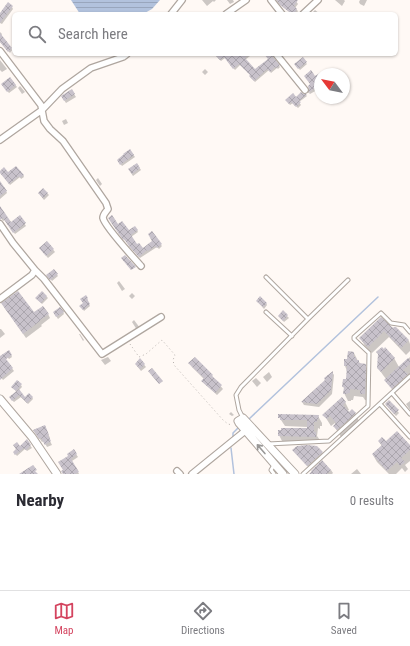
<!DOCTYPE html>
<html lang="en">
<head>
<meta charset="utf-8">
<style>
	:root { --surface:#fff; --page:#f2f2f3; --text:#2b2b33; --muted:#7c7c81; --line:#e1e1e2; --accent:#d4445f }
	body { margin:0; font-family:"Roboto Condensed",sans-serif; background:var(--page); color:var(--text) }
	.compass { position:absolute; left:314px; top:68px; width:36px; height:36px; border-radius:50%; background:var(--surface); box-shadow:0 1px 3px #0004; rotate:302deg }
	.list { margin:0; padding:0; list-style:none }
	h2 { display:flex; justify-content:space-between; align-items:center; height:52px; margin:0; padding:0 16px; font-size:17px }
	h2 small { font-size:13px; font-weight:400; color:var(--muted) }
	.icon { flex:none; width:22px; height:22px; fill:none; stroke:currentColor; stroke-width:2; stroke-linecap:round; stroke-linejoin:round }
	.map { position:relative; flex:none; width:410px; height:474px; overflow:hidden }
	.search { position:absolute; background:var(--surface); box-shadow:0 1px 3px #0004; left:12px; right:12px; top:12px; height:44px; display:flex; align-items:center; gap:10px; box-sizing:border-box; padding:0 14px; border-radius:6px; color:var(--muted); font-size:15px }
	.sheet { height:116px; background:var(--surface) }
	nav { display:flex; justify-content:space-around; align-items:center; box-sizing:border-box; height:56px; border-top:1px solid var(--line); background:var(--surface); font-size:11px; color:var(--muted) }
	nav a { display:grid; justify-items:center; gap:2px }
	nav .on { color:var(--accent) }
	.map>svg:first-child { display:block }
	.water { fill:url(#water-rules) }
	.shadow { fill:#0003 }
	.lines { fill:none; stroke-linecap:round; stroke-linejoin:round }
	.stream { stroke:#b2c2dd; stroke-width:1.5 }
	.building { fill:url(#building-cross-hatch) }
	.service-casing { stroke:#afa69f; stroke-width:5 }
	.minor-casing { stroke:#afa69f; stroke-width:8 }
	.tertiary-casing { stroke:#afa69f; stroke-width:9 }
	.path { stroke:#b7b2ae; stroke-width:1; stroke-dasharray:1 3; stroke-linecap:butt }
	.service { stroke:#fff; stroke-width:3 }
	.minor { stroke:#fff; stroke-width:5.5 }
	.tertiary { stroke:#fff; stroke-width:7 }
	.oneway { stroke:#999897 }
</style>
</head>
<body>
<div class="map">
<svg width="410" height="474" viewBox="0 0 410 474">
	<defs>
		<pattern id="water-rules" width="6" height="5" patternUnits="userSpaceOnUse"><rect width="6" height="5" fill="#b2c2dd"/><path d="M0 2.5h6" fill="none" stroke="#99a6bd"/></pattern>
		<pattern id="building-cross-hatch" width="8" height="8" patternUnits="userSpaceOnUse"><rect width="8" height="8" fill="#c8c2cb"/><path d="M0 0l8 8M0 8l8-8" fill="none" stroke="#aba6ae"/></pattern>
	</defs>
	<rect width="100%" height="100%" fill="#fff9f5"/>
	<path class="water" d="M71 0H160L152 9 143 14H80Z"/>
	<path class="shadow" d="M202 0H216L214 2 213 1 207 6Z
		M227 0H233L234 2 230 4Z
		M277 0H295L298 4 295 8 298 11 296 14H292L283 7Z
		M335 0H344L345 1 342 6Z
		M360 0H367L364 6 360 4 359 2Z
		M12 7 13 9 2 24 0 23V15Z
		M315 10 320 14H311Z
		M0 32 2 34 1 36 12 50 10 53 0 42Z
		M220 54H250V56L245 60 255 71 269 59 267 54H272L273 59 280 67 278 69 277 68 271 73 269 70 255 82 251 78V75L240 65 235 70 225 58 221 61 218 58Z
		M0 60 7 69 2 72 0 70Z
		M306 63 307 64 300 70 297 66Z
		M205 69 208 72 205 75 202 72Z
		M320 74V95L317 90 310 94 309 93 315 78Z
		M10 78 17 87 9 93 3 86Z
		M20 86 25 92 22 94 18 88Z
		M72 91 76 97 66 103 62 97Z
		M304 95H306L307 96 299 102 301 105 298 108 293 103 290 105 286 100 296 98Z
		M66 119 68 123 64 125 62 121Z
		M130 150 135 157 122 166 119 162Z
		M137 164 141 170 133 176 129 170Z
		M1 173 23 175 24 177 21 179 20 177 10 185Z
		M98 178 102 184 100 186 96 180Z
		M0 188 6 191 7 193 0 199Z
		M47 193 49 195 44 200 40 195Z
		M0 207 11 223 20 217 26 226 15 234 5 220 3 221 0 217Z
		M118 225 128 232 135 227 138 232 131 237 137 245 143 250 154 241 161 245 162 246 159 249 157 247 140 258 131 248 126 240 125 241 124 239Z
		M47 242 55 252 48 258 41 250Z
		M54 271 58 276 52 281 49 277Z
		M119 281 125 289 122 291 117 283Z
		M132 293 135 296 132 299 129 296Z
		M46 296 48 298 42 304 38 300Z
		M85 296 88 300 87 301 90 306 84 311 81 306 84 304Z
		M257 301 266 303 267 305 264 309Z
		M5 308 34 314H48L50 318 41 325 42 326 26 338Z
		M63 312 64 314 58 319 54 313Z
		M279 316H287L289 318 284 322Z
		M381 319 393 329 395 328 409 341 410 344V351L406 355 389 337 372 353 365 346 361 339Z
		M134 320 140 328 137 330 132 322Z
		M0 329H1L5 334 0 338Z
		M79 334H80L84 340 83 341Z
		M9 351 12 357 9 359 5 354Z
		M354 353 358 361 361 364 365 365 369 372V401L365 400 363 397 354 396 353 400H351V401H348L344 393 345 389 343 387 347 380V371L345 366Z
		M379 355 394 358 399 367 410 357V377L394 391 387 383 386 379 383 375 378 368Z
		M3 357 14 371 3 380 0 376V359Z
		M108 357 111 361 105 365 101 360Z
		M140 360 146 367 141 371 137 366Z
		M191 366 212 376 223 389 217 395 204 383 202 381 204 379Z
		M269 372 272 377 267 382 263 377Z
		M332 372 334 375 332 394 319 407 304 405 302 402 326 380Z
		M256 378 261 383 257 387 252 381Z
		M21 385 22 387 19 390 25 398 32 397 33 399 28 404 21 397 14 402 11 399 17 392 14 389Z
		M389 401 399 413 396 416 387 406Z
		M410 401V410L406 404Z
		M345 402 349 410 347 411 349 413H355L359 421 341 437 334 426 336 425 335 423 331 426 324 415Z
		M231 412 234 415 232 416 229 414Z
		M318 416 322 423V426H320V429L318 428 317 436 320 440V444L283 443 279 435 308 429V427L285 426 279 417Z
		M46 429 50 438 49 439 52 445 47 447 44 441 42 442 36 434Z
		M27 441 32 448 27 451 25 449 17 456 14 452Z
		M379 442 410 447V461L405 465 408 469 405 472 402 468 396 474H389L377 462 373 455 382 446Z
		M74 451 78 457 72 461 79 474H64V470L69 456Z
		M322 452 324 456 310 469 296 453Z
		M357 469 361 474H351Z
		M331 470 333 473 332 474H312Z"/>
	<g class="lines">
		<path class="stream" d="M249 419 378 297
			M233 437V433L238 428
			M231 448 234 474"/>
	</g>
	<path class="building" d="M276 0H298L294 6 297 9 294 14H292L280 5Z
		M8 2 13 6 0 23V13Z
		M0 33 12 48 8 52 0 42Z
		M219 54H250L245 58 255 69 268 59 264 54H272L273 57 280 65 276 68 275 67 270 72 267 69 254 81 249 76 250 75 239 64 233 69 224 57 220 60 216 56Z
		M303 57 307 62 298 69 294 64Z
		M311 70 315 76 320 73V96L315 88 308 93 309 90 308 86 310 84 304 76Z
		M10 77 16 85 7 92 1 84Z
		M72 89 75 94 64 101 61 96Z
		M301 92 304 94H307L299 101 301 102 296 107 291 102 289 104 285 100 293 93 296 97Z
		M130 149 134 155 120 165 117 160 124 154H123Z
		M137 163 140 168 132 174 128 169Z
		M16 166 24 175 20 178 19 176 9 184 0 173V171L4 167 8 172Z
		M0 181 7 191 0 196Z
		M43 188 48 193 43 198 38 193Z
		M0 206 11 222 20 215 26 223 13 233 3 218 0 220Z
		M112 215 118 224 122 221 129 230 135 226 138 230 131 235 137 244 139 243 143 248 152 241 148 234 152 231 162 244 157 248 155 246 148 251 147 250 139 257 129 246 124 239 123 240 121 237 108 218Z
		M47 241 54 249 46 256 39 248Z
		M125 255 136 267 131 270 121 258Z
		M54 269 58 274 50 280 46 275Z
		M18 291 34 312 43 306 49 314 40 320V321L23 334 1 303Z
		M42 291 47 296 41 303 35 298Z
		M86 295 88 298 87 299 90 304 83 310 79 306 83 303 80 299Z
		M260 296 267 303 263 307 256 301Z
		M60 307 64 312 56 317 53 312Z
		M283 310 288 315 283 321 278 316Z
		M381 317 393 328 394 327H396L409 340 401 348 384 331 368 347 359 338Z
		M382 347 384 349 385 347 395 358 381 372 377 368 378 354 376 352Z
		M9 350 12 355 6 359 13 368 0 380V356Z
		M348 351 354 352V357H356V360H359V363L366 364 365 394H360V390L350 389V393H348L347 394H343L344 387H342L343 379H346L347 366H344V359H347Z
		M195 357 213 375 212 376 222 385 215 393 201 381 204 378 188 363Z
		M140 358 145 364 140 369 135 364Z
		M408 358 410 360V364L403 370 408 374 392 389 384 380Z
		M152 368 163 381 159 384 148 371Z
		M333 371 331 390 317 404 301 402 325 380 324 378Z
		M17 380 22 384 16 391 11 387Z
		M19 389 25 397 29 393 33 397 27 403 19 395 12 401 9 397Z
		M342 397 346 402 343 405 349 412 352 409 356 413 337 430 333 426 336 423 330 416 327 419 322 415Z
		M389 400 399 410 394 414 385 404Z
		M278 414 319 415 318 420H317V422H314V432H316V437L278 436V430H281V428H307V420H280V418H278Z
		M45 425 49 435H48L51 441 45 445 41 438 39 439 33 430Z
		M397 431 410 445V450L401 458 405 462 400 466 397 462 387 471 372 454 382 445 378 441 382 437 386 441Z
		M27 439 31 445 26 450 24 448 15 455 13 452 16 449 13 445 17 442 20 446Z
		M307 445 317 446 323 452 307 466 292 450 297 446Z
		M74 449 77 454 71 459 79 472 75 474H63L61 471 63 470 58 462 68 456 67 454Z
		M322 460 331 470 327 474H309L312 471H311Z
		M33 465 37 470 35 471 38 474H19Z"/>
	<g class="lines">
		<g class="service-casing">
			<path id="service" d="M266 277 308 319
				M266 312 292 336
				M392 393 410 414
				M380 404 410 437
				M243 418 239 410 236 395 241 387 308 319 348 280
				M268 444 329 441 368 406 369 353 354 339V337L381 313 391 323 404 325 410 332
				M274 474 271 470 274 465
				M303 474 410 376"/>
		</g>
		<g class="minor-casing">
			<path id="minor" d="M271 0 282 14
				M171 14 182 0
				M226 14 246 0
				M303 14 318 0
				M0 51 41 105 44 121 50 129 63 141 106 203 108 209C106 212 103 214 103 218 105 227 134 258 141 266
				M276 54 305 90
				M0 140 42 110 62 89 91 68 123 57 127 54
				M0 224 13 243 35 270 32 275 0 299
				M35 270 44 279 102 354 161 317
				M177 471 180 474
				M192 474 245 431"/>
		</g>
		<g class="tertiary-casing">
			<path id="tertiary" d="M0 399 32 437 57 474
				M283 474 239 423 238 421 243 418 295 474"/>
		</g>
		<path class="path" d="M130 344 139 357 146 354 162 340 175 355 173 360 174 365 223 420 228 424 232 425"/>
		<use href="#service" class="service"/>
		<use href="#minor" class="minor"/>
		<use href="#tertiary" class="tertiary"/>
	</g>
	<defs><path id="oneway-shaft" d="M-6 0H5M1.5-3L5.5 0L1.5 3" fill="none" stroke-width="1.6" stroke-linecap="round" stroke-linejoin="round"/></defs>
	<use class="oneway" href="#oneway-shaft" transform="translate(261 449) rotate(-131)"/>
</svg>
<svg class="compass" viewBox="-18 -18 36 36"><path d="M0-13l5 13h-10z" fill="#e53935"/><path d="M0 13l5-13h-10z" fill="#7c7c81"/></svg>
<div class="search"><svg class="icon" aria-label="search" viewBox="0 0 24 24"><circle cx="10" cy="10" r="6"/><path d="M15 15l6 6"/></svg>Search here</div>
</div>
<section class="sheet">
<h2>Nearby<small>0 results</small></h2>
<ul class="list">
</ul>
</section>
<nav>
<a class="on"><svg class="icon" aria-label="map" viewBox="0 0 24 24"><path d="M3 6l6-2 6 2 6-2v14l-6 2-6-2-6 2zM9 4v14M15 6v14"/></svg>Map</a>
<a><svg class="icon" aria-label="directions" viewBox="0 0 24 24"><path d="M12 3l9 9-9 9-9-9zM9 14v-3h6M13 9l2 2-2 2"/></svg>Directions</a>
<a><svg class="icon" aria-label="saved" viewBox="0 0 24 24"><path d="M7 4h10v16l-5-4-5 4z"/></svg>Saved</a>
</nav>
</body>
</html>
